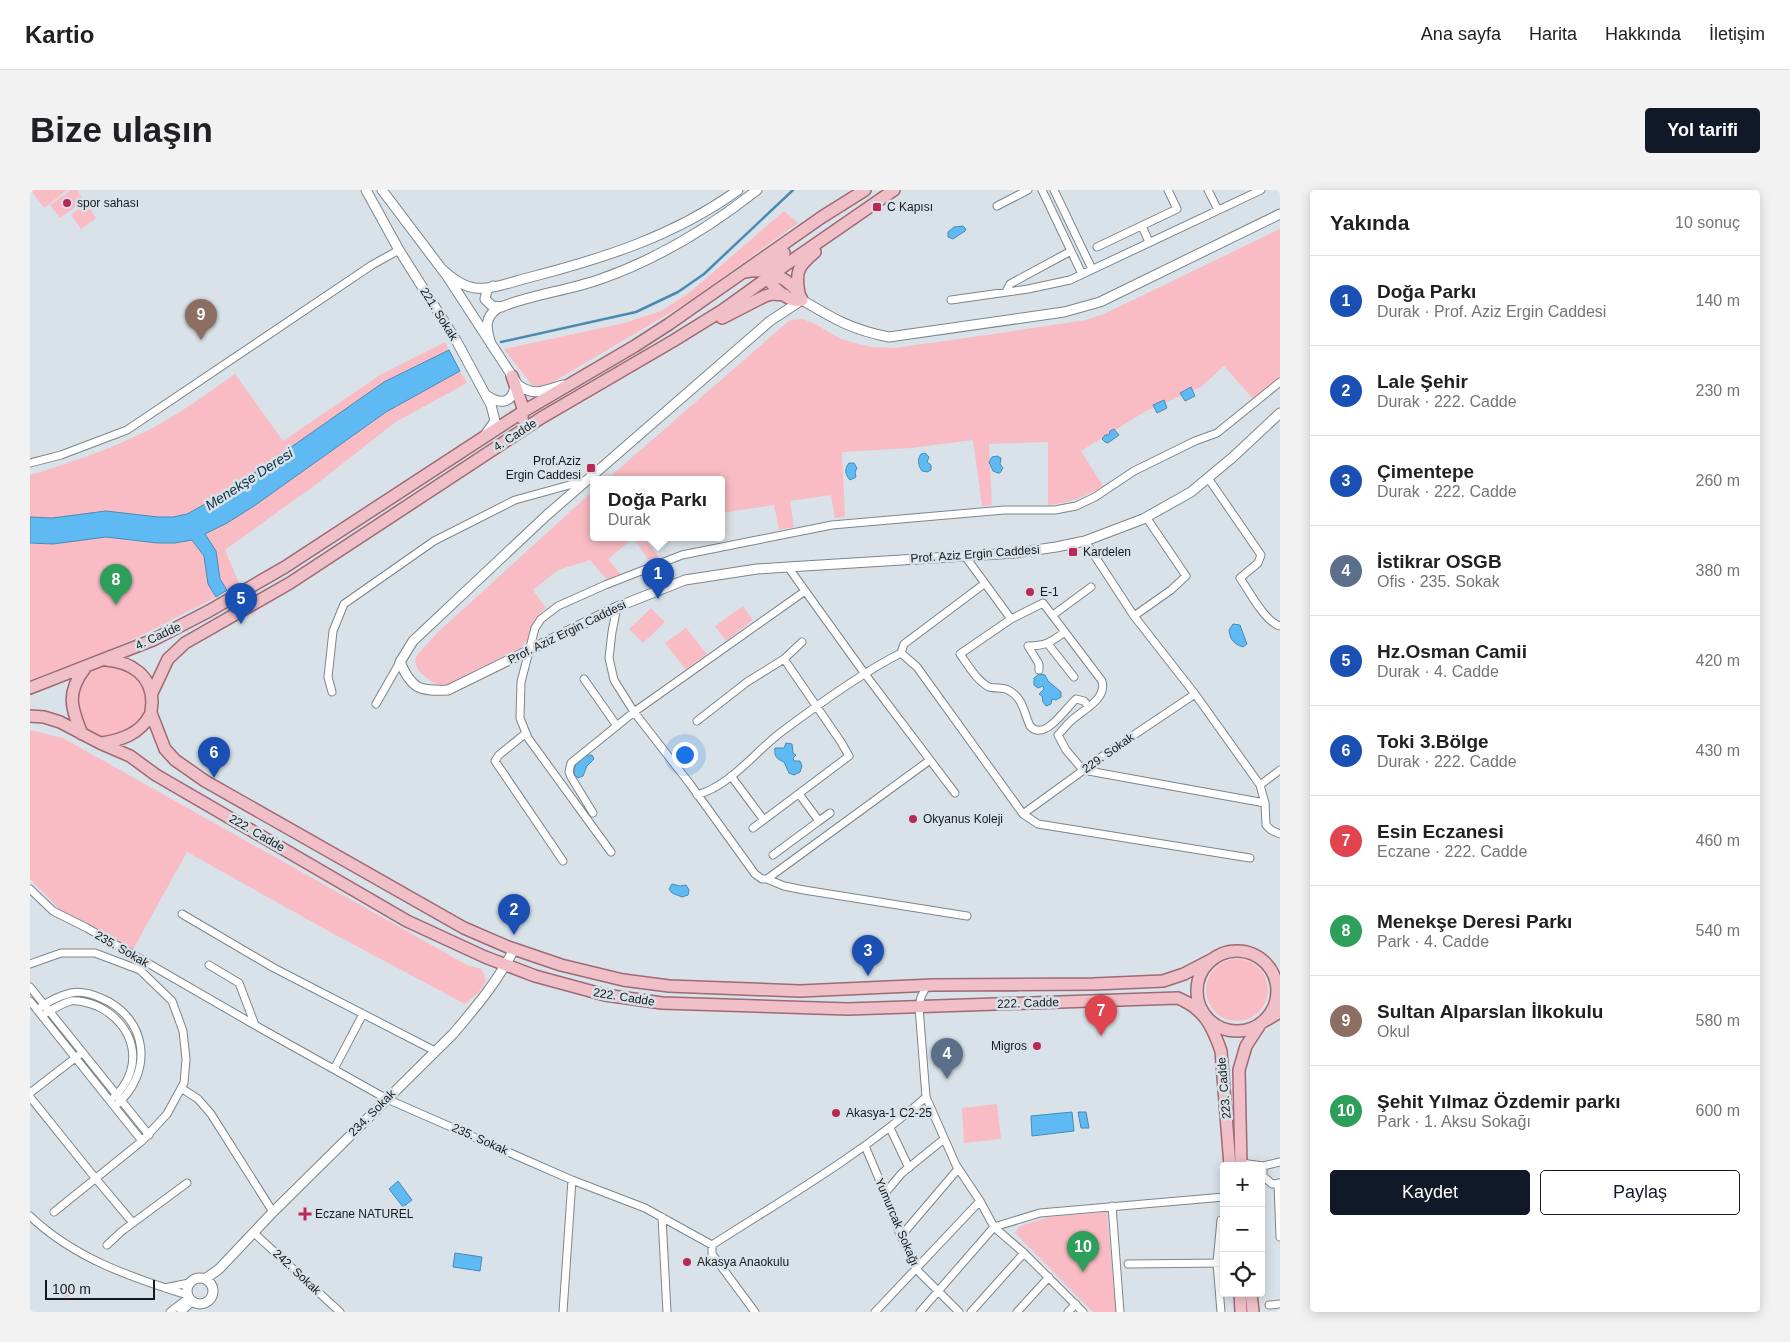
<!DOCTYPE html>
<html lang="tr">
<head>
<meta charset="utf-8">
<style>
	:root { --surface:#fff; --page:#f2f2f2; --text:#202124; --muted:#757577; --line:#e0e0e0; --accent:#111827 }
	body { margin:0; font-family:Helvetica,sans-serif; background:var(--page); color:var(--text) }
	.controls { position:absolute; right:15px; bottom:15px; display:grid; overflow:hidden; border-radius:5px; box-shadow:0 2px 12px #0003 }
	.controls button { width:45px; height:45px; display:grid; place-items:center; padding:0; border:0; border-bottom:1px solid var(--line); background:var(--surface); color:var(--text); font:25px sans-serif }
	.scale { position:absolute; left:15px; bottom:12px; width:110px; box-sizing:border-box; padding-left:5px; border:2px solid #171a1d; border-top:0; font-size:14px; line-height:18px; white-space:nowrap; color:#171a1d; -webkit-text-stroke:4px #d9e2e8; paint-order:stroke }
	.you { position:absolute; left:654px; top:564px; width:18px; height:18px; margin:-12px; border:4px solid #fff; border-radius:50%; background:#1a73e8; box-shadow:0 0 0 8px #1a73e833 }
	.badge { display:grid; place-items:center; width:32px; height:32px; border-radius:50%; background:var(--accent); color:#fff; font-size:16px; font-weight:700 }
	.pin { position:absolute; translate:-50% -41px; filter:drop-shadow(0 1px 2px #0008) }
	.pin::after { content:''; position:absolute; top:26px; width:18px; height:15px; background:inherit; clip-path:polygon(0 0,100% 0,50% 100%) }
	.popup { position:absolute; left:560px; top:286px; width:135px; height:65px; box-sizing:border-box; display:grid; place-content:center; border-radius:5px; background:var(--surface); filter:drop-shadow(0 1px 4px #0005); font-size:16px; white-space:nowrap; color:var(--muted) }
	.popup b { font-size:19px; color:var(--text) }
	.popup::after { content:''; position:absolute; left:50%; top:100%; margin-left:-10px; border:10px solid transparent; border-top-color:var(--surface) }
	.list { margin:0; padding:0; list-style:none }
	h2 { display:flex; justify-content:space-between; align-items:center; height:65px; margin:0; padding:0 20px; font-size:21px }
	h2 small { font-size:16px; font-weight:400; color:var(--muted) }
	.list li { display:grid; grid-template-columns:32px 1fr auto; gap:15px; align-items:center; box-sizing:border-box; height:90px; padding:0 20px; border-top:1px solid var(--line) }
	.list b { display:block; font-size:19px; white-space:nowrap }
	.list p { margin:0; font-size:16px; white-space:nowrap; color:var(--muted) }
	.list em { font-size:16px; font-style:normal; color:var(--muted) }
	.actions { display:flex; gap:10px; padding:15px 20px }
	.actions a { flex:1; padding:11px 0; border:1px solid var(--accent); border-radius:5px; text-align:center; font-size:18px; color:var(--accent) }
	.actions .main { background:var(--accent); color:#fff }
	.icon { flex:none; width:28px; height:28px; fill:none; stroke:currentColor; stroke-width:2; stroke-linecap:round; stroke-linejoin:round }
	.map { position:relative; flex:none; width:1250px; height:1122px; overflow:hidden; border-radius:5px }
	header { display:flex; align-items:center; gap:30px; box-sizing:border-box; height:70px; padding:0 25px; background:var(--surface); border-bottom:1px solid var(--line) }
	header strong { font-size:24px }
	nav { display:flex; gap:28px; margin-inline-start:auto; font-size:18px }
	.intro { display:flex; align-items:center; justify-content:space-between; box-sizing:border-box; height:120px; padding:0 30px }
	h1 { margin:0; font-size:35px }
	.button { padding:12px 22px; border-radius:5px; background:var(--accent); color:#fff; font-size:18px; font-weight:700 }
	main { display:flex; gap:30px; padding:0 30px }
	aside { flex:1; background:var(--surface); border-radius:5px; box-shadow:0 2px 12px #0003 }
	.map>svg:first-child { display:block }
	.green { fill:#f9bcc4 }
	.water { fill:#5fbaf4; stroke:#498ab4 }
	.lines { fill:none; stroke-linecap:round; stroke-linejoin:round }
	.stream { stroke:#498ab4; stroke-width:2.5 }
	.minor-casing { stroke:#7c858a; stroke-width:9 }
	.tertiary-casing { stroke:#7c858a; stroke-width:11 }
	.primary-casing { stroke:#9e6a73; stroke-width:14 }
	.minor { stroke:#fff; stroke-width:7 }
	.tertiary { stroke:#fff; stroke-width:9 }
	.primary { stroke:#f0bfc7; stroke-width:11 }
	.poi-dot { fill:#b92953; stroke:#d9e2e8; stroke-width:2 }
	.labels { text-anchor:middle; stroke-width:5; stroke-linejoin:round; paint-order:stroke }
	.poi-label { font-size:12px; fill:#171a1d; stroke:#d9e2e8; text-anchor:start }
	.street-label { font-size:12px; fill:#171a1d; stroke:#d9e2e8 }
	.water-label { font-size:14px; font-style:italic; fill:#083148; stroke:#d9e2e8 }
</style>
</head>
<body>
<header>
<strong>Kartio</strong>
<nav><a>Ana sayfa</a><a>Harita</a><a>Hakkında</a><a>İletişim</a></nav>
</header>
<div class="intro"><h1>Bize ulaşın</h1><a class="button">Yol tarifi</a></div>
<main>
<div class="map">
<svg width="1250" height="1122" viewBox="0 0 1250 1122">
	<rect width="100%" height="100%" fill="#d9e2e8"/>
	<path class="green" d="M1 0H37L14 18Z
		M41 0H47L54 11 30 28 20 15Z
		M56 13 66 28 51 39 41 25Z
		M754 21 768 33 658 112 518 195 510 197 502 195 474 159 594 133 631 121 659 103Z
		M1250 39V188L1224 210 1194 176 1171 197 1116 221 1051 261 1073 296C1055 307 1040 313 1018 315V252L959 254 962 315 952 316 943 250 881 258 812 262 815 327 805 328 801 305 760 311 764 337 749 340 744 315 692 323V290H576L760 130 773 129 785 134 809 148 824 153 843 157 864 158 957 145 1056 130 1076 123Z
		M415 152 419 160 354 192 197 302 157 324 143 327H128L76 321 22 328 0 327V285C47 271 93 255 135 231 159 217 182 200 205 184L253 251 350 185Z
		M430 181 437 193 364 233 288 293 195 360 209 393 197 400 190 389 186 361 174 344 197 333 224 316 356 222Z
		M564 300V348H616L615 349 630 369 621 373 603 348 578 369 591 385 578 391 560 370 528 380 503 400 516 418C497 432 506 446 490 458L414 496C402 494 386 483 385 470L387 465 408 442Z
		M65 347C86 347 106 352 127 353 139 354 150 352 162 350L174 366 178 394 186 407 108 447 76 461 0 490V353L23 354Z
		M713 416 723 430 696 451 685 436Z
		M621 418 635 432 613 453 599 439Z
		M656 438 677 464 656 480 635 453Z
		M73 476C94 477 111 486 115 508 116 513 116 519 114 524 112 531 105 537 101 543L68 549 49 535C45 504 37 488 73 476Z
		M0 540 33 548 437 775 451 779C452 781 455 784 455 787 458 797 442 808 435 814L302 743 157 662 102 761 29 719 0 689Z
		M1176 800a31 31 0 1 1 62 0a31 31 0 1 1-62 0Z
		M967 914 971 949 934 953 932 918Z
		M1077 1022 1086 1122H1063L985 1043 990 1036 1019 1027Z
		M30 1101a6 6 0 1 1 12 0a6 6 0 1 1-12 0Z"/>
	<path class="water" d="M933 36 936 39 935 41 923 49 918 47V42L924 37Z
		M419 160 430 181 356 222 224 316 197 333 175 344 186 361 190 389 197 400 186 407 178 394 174 366 162 350 145 353H127L76 347 23 354 0 353V327L22 328 76 321 128 327H143L157 324 197 302 354 192Z
		M1161 197 1165 206 1155 211 1150 203Z
		M1134 210 1137 218 1127 223 1123 215Z
		M1084 239 1089 245 1078 253 1075 252 1072 249 1075 245H1079L1080 241Z
		M895 263 899 267 897 272 901 275V280L897 282 892 281C888 275 887 270 891 264Z
		M967 266 971 268 970 274 973 278 970 283H968L963 281 959 272 962 267Z
		M819 273H824L827 278 825 282 826 287 820 290C815 284 814 279 819 273Z
		M1203 434 1210 435 1217 454 1213 457C1204 454 1200 450 1199 440Z
		M1009 484 1015 485 1018 491 1031 502V507L1026 510 1022 509 1021 514 1016 516 1013 512 1012 506 1009 504 1014 499 1013 496 1008 498 1004 495V488Z
		M756 553 762 554 763 563 766 565 763 568 764 571H770L772 576 770 582 764 585 759 583 754 572C747 569 744 567 745 558H754Z
		M562 565 564 569 557 576 553 586 548 588 544 584C544 572 550 565 562 565Z
		M642 694 650 696 656 695 659 700 658 705 652 707 642 703 639 699Z
		M1042 922 1044 941 1002 946 1001 926Z
		M1048 922H1056L1059 938H1051Z
		M368 991 382 1010 373 1017 359 999Z
		M425 1063 452 1067 450 1081 423 1077Z"/>
	<g class="lines">
		<path class="stream" d="M471 152 606 122 648 102 674 84 763 0"/>
		<g class="minor-casing">
			<path id="minor" d="M1012 0 1052 84
				M1024 0 1062 79
				M1178 0 1188 20
				M967 16 998 0
				M1112 36 1119 52
				M1067 57 1147 19 1138 0
				M976 102 980 94 1041 61
				M921 110 998 99 1040 90 1231 0
				M0 273 31 265 97 240 342 75 369 60
				M1178 288 1231 365 1228 373 1210 388C1219 401 1235 432 1250 436
				M1055 351 1104 426 1165 504 1230 595 1235 613 1236 635 1241 640 1250 644
				M935 366 981 429 930 464C938 475 947 491 959 497 965 499 973 497 978 500 993 507 994 523 1000 536 1002 538 1004 540 1007 540 1020 543 1037 517 1046 509L1054 511 1059 517
				M758 377 835 484 925 603
				M587 417 582 442 579 468 584 490 604 522 660 594 725 684 732 689H737L900 570
				M1023 425 1061 397
				M1104 426 1141 400 1156 386 1116 327
				M981 429 1013 413 1072 491C1077 509 1054 519 1042 530 1037 534 1033 540 1028 545L1036 560 1053 580 1235 613
				M1018 454 1044 487
				M871 463 887 477 993 624 1008 634 1220 668
				M1009 480V474L998 456C1016 456 1021 452 1035 442
				M554 489 587 536
				M302 502 298 487 303 441 314 414 404 351 485 310 554 291
				M346 514 370 472
				M667 531 717 492 754 469 772 452
				M496 543 469 565 465 571 533 671
				M701 586 733 629
				M1230 595 1250 580
				M667 605C701 595 723 564 750 543 786 516 831 483 871 463L874 454 954 394
				M563 623 541 587 539 582 541 573 604 522 775 401
				M993 624 1077 563 1165 504
				M789 631 800 623
				M723 638 819 566 811 552 754 469
				M581 662 498 548 490 528 491 492 505 438 511 429 528 416 575 395 652 365 802 335 974 320H1025L1046 316 1065 307 1104 281 1165 251 1187 243 1250 192
				M743 665 789 631 769 604
				M737 689 754 696 774 700 937 726
				M0 699 23 721 57 738 230 838 357 909 542 990 615 1018 682 1055C755 1008 831 965 896 907
				M152 724 244 778 405 861
				M0 774 31 763H65L110 780 142 811 153 841 156 869 154 893 137 924 112 951 24 1022
				M179 775 209 793 225 835
				M897 795 891 807 889 817 896 907 926 975 950 1011 964 1037 994 1063 1053 1122
				M0 797 119 945
				M0 811 112 951
				M7 820C17 812 28 806 41 803 50 801 62 804 71 808 119 828 124 884 85 916
				M16 823C23 819 33 813 41 811 48 810 60 813 67 816 105 834 116 877 84 907
				M304 879 333 824
				M151 898 168 909 181 924 243 1022
				M0 903 49 865
				M0 907 66 989 103 1033
				M860 938 879 978
				M835 956 855 1003 869 1042 886 1079 929 1122
				M1250 972 1233 976V986L1242 994 1250 993
				M1211 973 1233 976
				M1248 993 1250 1047
				M855 1003 872 983 914 949
				M1082 1016 1090 1122
				M0 1026C44 1068 100 1087 157 1105
				M632 1027 637 1122
				M1191 1030 1187 1073 1191 1122
				M224 1043 310 1122
				M871 1046 928 979
				M77 1055 92 1041 157 993
				M682 1055V1064L725 1122
				M1098 1074 1194 1073
				M135 1098 159 1093
				M1239 1115 1250 1114
				M140 1122 158 1108
				M151 1122 162 1112
				M533 1122 542 990
				M845 1122 950 1011
				M890 1122 964 1037 1010 1023 1194 1007
				M941 1122 994 1063
				M987 1122 1019 1087
				M1038 1122 1046 1114"/>
		</g>
		<g class="tertiary-casing">
			<path id="tertiary" d="M336 0 369 60 427 152 461 215 465 231 455 245
				M352 0 417 86 488 195C506 208 515 199 534 195
				M1250 24 1070 112 1034 122 859 147C822 140 804 129 772 110L740 131 517 325 383 451 370 472C382 500 390 501 418 500L587 417 655 390 727 379 758 377 985 363 1026 357 1055 351 1113 329 1161 302 1203 267 1250 223
				M412 79C422 88 432 96 445 98 463 100 484 91 501 87 575 68 646 45 708 0
				M463 96 457 100 455 109 462 116 472 117
				M461 154C456 139 454 127 468 118 500 105 535 101 568 90 626 70 679 38 727 0
				M456 205C469 214 481 215 485 197
				M157 1101a13 13 0 1 1 26 0a13 13 0 1 1-26 0Z
				M175 1089 189 1079 243 1022 423 844C446 817 468 791 484 759"/>
		</g>
		<g class="primary-casing">
			<path id="primary" d="M716 82C737 77 763 89 772 110 771 110 765 111 764 110 754 108 734 91 737 79 739 72 748 67 754 63
				M769 103C765 82 768 76 785 62
				M692 128 735 106 742 104 755 105
				M482 186 493 218 492 228
				M0 498 123 450 179 421 255 377 494 221 605 156 639 134 792 27 835 0
				M122 503 138 469 155 453 260 393 511 228 643 151 693 120 754 76 864 0
				M121 523 135 559 145 570 175 591 434 738 478 757 531 775 593 790 639 796 770 801 903 795 1064 794 1133 791 1154 784 1183 769
				M0 526 14 527 30 532 70 553 100 566 126 585 377 731 455 767 505 786 575 805 632 813 818 819 1148 808C1174 819 1182 835 1191 861L1200 976
				M52 544C41 517 36 503 55 478
				M72 553C91 550 110 544 120 525 122 521 121 517 122 513 122 485 101 472 76 470
				M1167 801a40 40 0 1 1 80 0a40 40 0 1 1-80 0Z
				M1211 976 1209 880 1216 856 1231 833 1250 822
				M1210 1103 1211 1122
				M1221 1103 1223 1122"/>
		</g>
		<use href="#minor" class="minor"/>
		<use href="#tertiary" class="tertiary"/>
		<use href="#primary" class="primary"/>
	</g>
	<g class="poi-dot">
		<circle cx="37" cy="13" r="5"/>
		<rect x="842" y="12" width="10" height="10" rx="2.5"/>
		<rect x="556" y="273" width="10" height="10" rx="2.5"/>
		<rect x="1038" y="357" width="10" height="10" rx="2.5"/>
		<circle cx="1000" cy="402" r="5"/>
		<circle cx="883" cy="629" r="5"/>
		<circle cx="1007" cy="856" r="5"/>
		<circle cx="806" cy="923" r="5"/>
		<path d="M272.5 1016.5h5v5h5v5h-5v5h-5v-5h-5v-5h5z"/>
		<circle cx="657" cy="1072" r="5"/>
	</g>
	<g class="labels">
		<g class="poi-label">
			<text x="47" y="17">spor sahası</text>
			<text x="857" y="21">C Kapısı</text>
			<text x="551" y="275" text-anchor="end">Prof.Aziz<tspan x="551" dy="14">Ergin Caddesi</tspan></text>
			<text x="1053" y="366">Kardelen</text>
			<text x="1010" y="406">E-1</text>
			<text x="893" y="633">Okyanus Koleji</text>
			<text x="997" y="860" text-anchor="end">Migros</text>
			<text x="816" y="927">Akasya-1 C2-25</text>
			<text x="285" y="1028">Eczane NATUREL</text>
			<text x="667" y="1076">Akasya Anaokulu</text>
		</g>
		<g class="street-label">
			<text transform="translate(409 124) rotate(58)" y="4">221. Sokak</text>
			<text transform="translate(485 245) rotate(-33)" y="4">4. Cadde</text>
			<text transform="translate(945 364) rotate(-4)" y="4">Prof. Aziz Ergin Caddesi</text>
			<text transform="translate(537 442) rotate(-26)" y="4">Prof. Aziz Ergin Caddesi</text>
			<text transform="translate(128 446) rotate(-25)" y="4">4. Cadde</text>
			<text transform="translate(1078 563) rotate(-35)" y="4">229. Sokak</text>
			<text transform="translate(227 643) rotate(30)" y="4">222. Cadde</text>
			<text transform="translate(92 759) rotate(30)" y="4">235. Sokak</text>
			<text transform="translate(594 807) rotate(9)" y="4">222. Cadde</text>
			<text transform="translate(998 813) rotate(-2)" y="4">222. Cadde</text>
			<text transform="translate(1194 898) rotate(-95)" y="4">223. Cadde</text>
			<text transform="translate(342 923) rotate(-45)" y="4">234. Sokak</text>
			<text transform="translate(450 949) rotate(24)" y="4">235. Sokak</text>
			<text transform="translate(867 1032) rotate(67)" y="4">Yumurcak Sokağı</text>
			<text transform="translate(267 1082) rotate(43)" y="4">242. Sokak</text>
		</g>
		<g class="water-label">
			<text transform="translate(219 289) rotate(-33)" y="5">Menekşe Deresi</text>
		</g>
	</g>
</svg>
<div class="controls">
<button>+</button>
<button>−</button>
<button><svg class="icon" aria-label="locate" viewBox="0 0 24 24"><circle cx="12" cy="12" r="6"/><path d="M12 2v4M12 18v4M2 12h4M18 12h4"/></svg></button>
</div>
<div class="scale">100 m</div>
<div class="you"></div>
<div class="pin badge" style="left:628px;top:409px;background:#1a4fb4">1</div>
<div class="popup"><b>Doğa Parkı</b>Durak</div>
<div class="pin badge" style="left:484px;top:745px;background:#1a4fb4">2</div>
<div class="pin badge" style="left:838px;top:786px;background:#1a4fb4">3</div>
<div class="pin badge" style="left:917px;top:889px;background:#5c6f8a">4</div>
<div class="pin badge" style="left:211px;top:434px;background:#1a4fb4">5</div>
<div class="pin badge" style="left:184px;top:588px;background:#1a4fb4">6</div>
<div class="pin badge" style="left:1071px;top:846px;background:#e0444e">7</div>
<div class="pin badge" style="left:86px;top:415px;background:#2e9e5b">8</div>
<div class="pin badge" style="left:171px;top:150px;background:#8d6e63">9</div>
<div class="pin badge" style="left:1053px;top:1082px;background:#2e9e5b">10</div>
</div>
<aside>
<h2>Yakında<small>10 sonuç</small></h2>
<ul class="list">
<li><span class="badge" style="background:#1a4fb4">1</span><div><b>Doğa Parkı</b><p>Durak · Prof. Aziz Ergin Caddesi</p></div><em>140 m</em></li>
<li><span class="badge" style="background:#1a4fb4">2</span><div><b>Lale Şehir</b><p>Durak · 222. Cadde</p></div><em>230 m</em></li>
<li><span class="badge" style="background:#1a4fb4">3</span><div><b>Çimentepe</b><p>Durak · 222. Cadde</p></div><em>260 m</em></li>
<li><span class="badge" style="background:#5c6f8a">4</span><div><b>İstikrar OSGB</b><p>Ofis · 235. Sokak</p></div><em>380 m</em></li>
<li><span class="badge" style="background:#1a4fb4">5</span><div><b>Hz.Osman Camii</b><p>Durak · 4. Cadde</p></div><em>420 m</em></li>
<li><span class="badge" style="background:#1a4fb4">6</span><div><b>Toki 3.Bölge</b><p>Durak · 222. Cadde</p></div><em>430 m</em></li>
<li><span class="badge" style="background:#e0444e">7</span><div><b>Esin Eczanesi</b><p>Eczane · 222. Cadde</p></div><em>460 m</em></li>
<li><span class="badge" style="background:#2e9e5b">8</span><div><b>Menekşe Deresi Parkı</b><p>Park · 4. Cadde</p></div><em>540 m</em></li>
<li><span class="badge" style="background:#8d6e63">9</span><div><b>Sultan Alparslan İlkokulu</b><p>Okul</p></div><em>580 m</em></li>
<li><span class="badge" style="background:#2e9e5b">10</span><div><b>Şehit Yılmaz Özdemir parkı</b><p>Park · 1. Aksu Sokağı</p></div><em>600 m</em></li>
</ul>
<div class="actions"><a class="main">Kaydet</a><a>Paylaş</a></div>
</aside>
</main>
</body>
</html>
